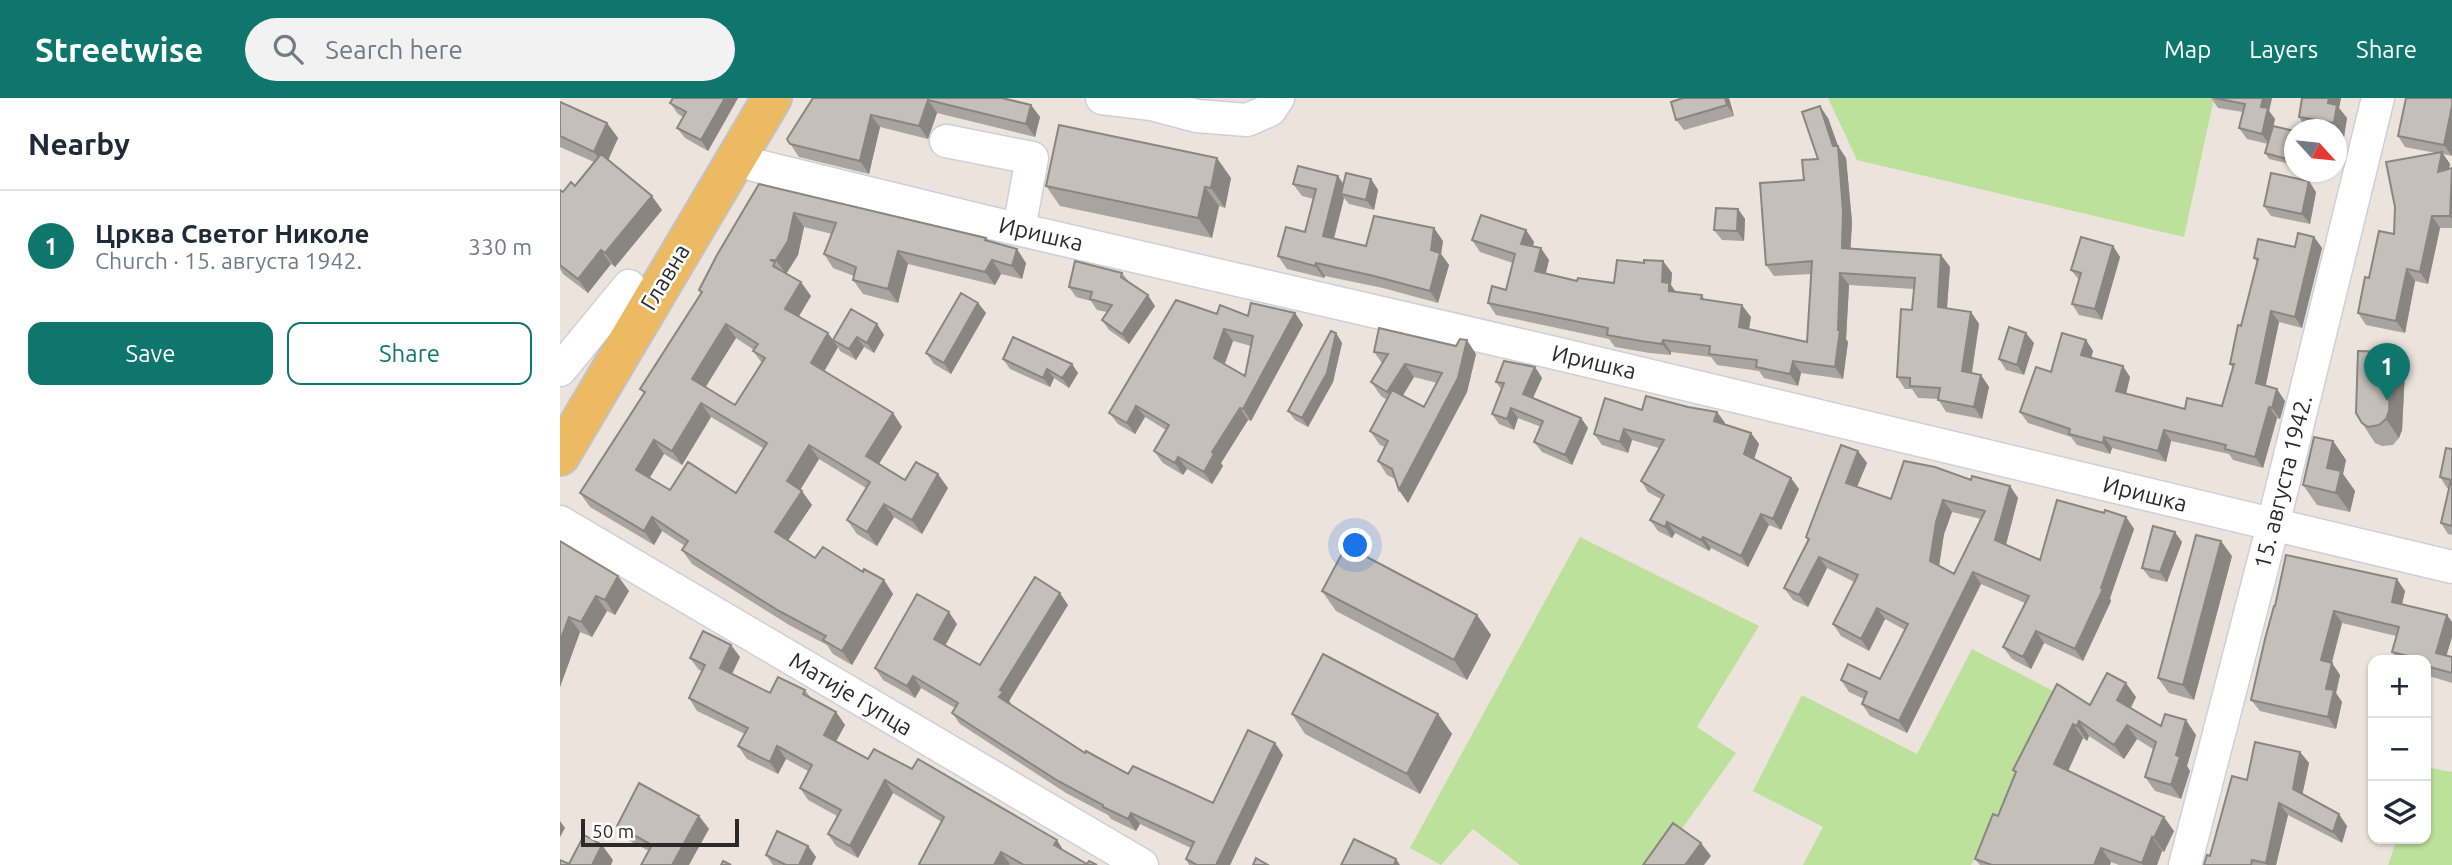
<!DOCTYPE html>
<html lang="en">
<head>
<meta charset="utf-8">
<style>
	:root { --surface:#fff; --page:#f2f2f3; --text:#1f2937; --muted:#747a83; --line:#e0e1e3; --accent:#0f766e }
	body { margin:0; font-family:Ubuntu,sans-serif; background:var(--page); color:var(--text) }
	.controls { position:absolute; right:21px; bottom:21px; display:grid; overflow:hidden; border-radius:14px; box-shadow:0 2px 5px #0004 }
	.controls button { width:63px; height:63px; display:grid; place-items:center; padding:0; border:0; border-bottom:2px solid var(--line); background:var(--surface); color:var(--text); font:35px sans-serif }
	.compass { position:absolute; left:1724px; top:21px; width:63px; height:63px; border-radius:50%; background:var(--surface); box-shadow:0 2px 5px #0004; rotate:117deg }
	.scale { position:absolute; left:21px; bottom:18px; width:158px; box-sizing:border-box; padding-left:7px; border:4px solid #2a2a2a; border-top:0; font-size:19px; line-height:24px; white-space:nowrap; color:#2a2a2a; -webkit-text-stroke:5px #fff; paint-order:stroke }
	.you { position:absolute; left:796px; top:448px; width:24px; height:24px; margin:-18px; border:5px solid #fff; border-radius:50%; background:#1a73e8; box-shadow:0 0 0 10px #1a73e833 }
	.badge { display:grid; place-items:center; width:46px; height:46px; border-radius:50%; background:var(--accent); color:#fff; font-size:23px; font-weight:700 }
	.pin { position:absolute; translate:-50% -58px; filter:drop-shadow(0 2px 4px #0008) }
	.pin::after { content:''; position:absolute; top:37px; width:24px; height:21px; background:inherit; clip-path:polygon(0 0,100% 0,50% 100%) }
	.list { margin:0; padding:0; list-style:none }
	h2 { display:flex; justify-content:space-between; align-items:center; height:91px; margin:0; padding:0 28px; font-size:30px }
	h2 small { font-size:23px; font-weight:400; color:var(--muted) }
	.list li { display:grid; grid-template-columns:46px 1fr auto; gap:21px; align-items:center; box-sizing:border-box; height:112px; padding:0 28px; border-top:2px solid var(--line) }
	.list b { display:block; font-size:26px; white-space:nowrap }
	.list p { margin:0; font-size:23px; white-space:nowrap; color:var(--muted) }
	.list em { font-size:23px; font-style:normal; color:var(--muted) }
	.actions { display:flex; gap:14px; padding:21px 28px }
	.actions a { flex:1; padding:16px 0; border:2px solid var(--accent); border-radius:14px; text-align:center; font-size:24px; color:var(--accent) }
	.actions .main { background:var(--accent); color:#fff }
	.icon { flex:none; width:38px; height:38px; fill:none; stroke:currentColor; stroke-width:2; stroke-linecap:round; stroke-linejoin:round }
	.map { position:relative; flex:none; width:1892px; height:767px; overflow:hidden }
	header { display:flex; align-items:center; gap:42px; box-sizing:border-box; height:98px; padding:0 35px; background:var(--accent); color:#fff }
	header strong { font-size:33px }
	nav { display:flex; gap:38px; margin-inline-start:auto; font-size:24px }
	.search { width:490px; height:63px; background:var(--page); display:flex; align-items:center; gap:18px; box-sizing:border-box; padding:0 24px; border-radius:38px; color:var(--muted); font-size:26px }
	main { display:flex }
	aside { flex:1; background:var(--surface) }
	.map>svg:first-child { display:block }
	.green { fill:#bce19b }
	.lines { fill:none; stroke-linecap:round; stroke-linejoin:round }
	.minor-casing { stroke:#cbd0dc; stroke-width:35 }
	.major-casing { stroke:#c3c3c3; stroke-width:42 }
	.minor { stroke:#fff; stroke-width:32 }
	.major { stroke:#ecba62; stroke-width:38 }
	.wall { fill:#a9a49e; fill-rule:evenodd }
	.shaded-wall { fill:#898681 }
	.building { fill:#c4bfb8; stroke:#898681; stroke-width:2; fill-rule:evenodd }
	.labels { text-anchor:middle; stroke-width:5; stroke-linejoin:round; paint-order:stroke }
	.street-label { font-size:23px; fill:#2a2a2a; stroke:#fff }
</style>
</head>
<body>
<header>
<strong>Streetwise</strong>
<div class="search"><svg class="icon" aria-label="search" viewBox="0 0 24 24"><circle cx="10" cy="10" r="6"/><path d="M15 15l6 6"/></svg>Search here</div>
<nav><a>Map</a><a>Layers</a><a>Share</a></nav>
</header>
<main>
<aside>
<h2>Nearby<small></small></h2>
<ul class="list">
<li><span class="badge">1</span><div><b>Црква Светог Николе</b><p>Church · 15. августа 1942.</p></div><em>330 m</em></li>
</ul>
<div class="actions"><a class="main">Save</a><a>Share</a></div>
</aside>
<div class="map">
<svg width="1892" height="767" viewBox="0 0 1892 767">
	<rect width="100%" height="100%" fill="#ece3dd"/>
	<path class="green" d="M1268 0H1654L1624 139 1297 62Z
		M1020 439 1199 528 1137 629 1176 655 1096 767H960L913 731 881 767 850 750Z
		M1412 551 1499 596 1411 767H1243L1263 729 1193 693 1242 597 1357 656Z
		M1866 669 1892 674V767H1828L1837 741H1866Z"/>
	<g class="lines">
		<g class="minor-casing">
			<path id="minor" d="M542 0 592 6 637 18 687 22 710 12 718 0
				M386 43 472 60 459 131
				M177 58 194 67 427 124 995 255 1892 469
				M0 272 69 188
				M0 424 582 767
				M1625 767 1713 427 1818 0"/>
		</g>
		<g class="major-casing">
			<path id="major" d="M0 358 212 0"/>
		</g>
		<use href="#minor" class="minor"/>
		<use href="#major" class="major"/>
	</g>
	<path class="wall" d="M113 0H178L148 53 125 40 117 30 123 19 118 16 110 5Z
		M253 0H442L471 7 480 19 475 39 377 15 368 41 320 29 309 76 239 59 227 41Z
		M1123 0H1169L1174 18 1124 32 1116 22Z
		M1651 0H1712L1709 13 1715 21 1713 28 1730 66 1709 61 1705 55 1708 46 1687 41 1679 30 1683 14 1658 10Z
		M1742 0H1781L1779 10 1787 20 1784 39 1776 37V32H1747L1739 19Z
		M1892 0V58L1883 56 1890 66 1889 70H1892V130H1880L1868 186 1855 183 1845 235 1806 227 1798 215 1809 180 1834 136 1876 55 1845 49 1838 38Z
		M0 4 47 25 58 40 48 62 102 112 55 169 51 166 28 195 3 176 0 171V92L3 94 15 88 34 64 0 49Z
		M1268 20 1278 48 1286 60 1292 124 1290 150 1381 157 1390 169 1387 211 1411 214 1419 226 1412 275 1421 277 1429 289 1422 321 1386 314 1378 301 1358 300 1352 291H1345L1337 279 1352 212 1354 191 1289 187 1286 241 1288 244 1283 281 1241 275 1238 288 1204 280 1199 273 1157 267 1151 259 1111 254V257L1090 255 1055 249 1049 241 936 217 928 205 946 192 953 165 920 154 912 142 966 132 974 144 973 148 989 162 986 175 1017 183 1054 185 1084 165 1103 163 1112 175 1111 187 1115 194 1142 197 1145 202 1191 219 1189 231 1247 244 1251 176 1214 178 1206 167 1244 82 1258 61Z
		M671 80 665 110 659 108 652 140 500 108 486 88Z
		M811 81 818 92 814 112 789 106 784 100 774 141 806 148 883 143 881 156 889 167 878 205 823 190 765 178 764 180 727 171 718 158 745 134 754 101 742 98 733 86H784Z
		M199 86 426 140 429 143 466 165 462 181 441 176 435 187 348 166 338 205 303 196 293 182 294 178 273 170 264 156 272 136 244 129 238 157 226 176 251 198 238 218 273 242 317 226 324 237 314 255 304 249 296 262 280 253 278 249 264 273 333 315 342 329 319 366 345 382 388 390 362 436 334 419 317 448 297 436 287 422 306 390 259 361 240 392 252 407 228 443 255 460 303 474 324 482 333 496 292 567 273 556 267 547 229 527 132 466 122 452 125 448 102 433 94 447 30 409 20 395 84 296 80 291 141 196 139 192ZM176 240 194 252 193 253 202 265 175 307 145 289ZM151 319 203 350 176 395 110 392 89 380 104 356 122 367Z
		M1756 94 1750 126 1711 118 1704 108Z
		M1178 111 1185 121 1184 143 1162 142 1154 132Z
		M1754 139 1762 150 1742 230 1719 224 1705 288 1725 303 1720 321 1717 320 1703 370 1673 362 1669 356 1611 343 1606 364 1552 350 1550 356 1517 347 1511 339 1468 325 1460 314 1491 274 1526 242 1533 253 1531 260 1570 279 1566 296 1625 311 1662 308 1673 270 1670 266 1681 228 1697 164 1694 160 1735 149Z
		M1553 148 1560 159 1542 222 1519 217 1512 206 1519 182 1511 172Z
		M562 175 570 185 595 208 569 246 549 232 542 222 547 214 537 212 531 203 516 199 509 189Z
		M418 205 426 215 391 276 374 266 366 255Z
		M735 215 743 227 691 323 688 322 661 365 663 368 652 386 627 371 623 377 603 365 594 353 606 332 585 319 575 336 558 326 549 315 657 216 688 218ZM673 243 691 248 685 278 665 266Z
		M776 235 782 245 773 284 748 329 735 322 728 313Z
		M1474 245 1464 277 1446 272 1439 261Z
		M814 254 916 256 907 294 848 405 839 392 835 381 827 377 818 363 825 349 820 347 810 333 827 302 821 298 811 284 822 265ZM854 279 877 285 864 309 843 297Z
		M443 261 512 266 518 275 509 290 494 280 490 289 450 271Z
		M975 269 982 280 973 300 1021 320 1028 330 1012 367 982 354 974 344 981 329 958 320 954 332 939 326 932 316 941 291 936 284Z
		M1845 273 1842 332 1839 340 1833 347 1822 348 1815 345 1802 325Z
		M1128 309 1157 314 1165 325 1164 326 1191 335 1199 346 1194 361 1239 391 1221 432 1209 427 1188 469 1151 450 1149 453 1115 435 1112 440 1098 433 1090 422 1101 401 1088 394 1081 383 1099 350 1072 342 1068 355 1042 347 1034 336 1082 312Z
		M1773 343 1786 362 1783 376 1795 393 1790 414 1757 407 1743 387Z
		M1892 351V437L1888 436 1881 425 1889 390H1887L1880 379Z
		M1298 353 1307 365 1297 389 1331 401 1411 382 1450 388 1458 400 1446 447 1480 462 1544 415 1566 419 1574 431 1550 500 1551 503 1523 563 1484 545 1471 571 1452 561 1443 549 1465 505 1421 486 1347 635 1310 618 1302 606 1304 601 1289 594 1281 582 1320 581 1345 532 1325 521 1309 553 1281 538 1273 526 1294 484 1267 470 1248 509 1233 502 1224 490 1248 443 1246 439ZM1392 414 1421 421 1394 476 1379 468 1384 436Z
		M0 443 69 493 55 517 47 513 32 539 20 534 0 589Z
		M1622 444 1607 484 1590 480 1582 470Z
		M1672 458 1634 602 1609 595 1598 580Z
		M762 493 917 517 931 537 907 582 776 513Z
		M1845 493 1842 506 1887 558 1892 559V585L1866 577V562H1838L1832 554 1836 538 1782 525 1772 565 1780 577 1776 595 1782 604 1776 631 1700 613 1691 602 1715 508Z
		M508 507 449 603 451 606 450 607 525 655 568 676 653 705 715 645 723 657 670 767H629L626 761 631 750 580 726 576 733 551 721 548 717 506 695 400 626 392 615 395 610 361 590 355 600 323 582 315 570 397 526 385 548 420 567Z
		M171 547 180 559 172 576 210 595 245 592 251 600 276 614 285 627 276 643 308 661 504 752 527 766 537 767H360L359 766 382 724 333 695 298 760 276 748 268 736 277 718 248 702 240 690 248 673 226 661 218 676 187 661 178 648 185 636 137 613 129 600 142 573 139 572 130 560Z
		M1576 599 1571 610 1601 628 1636 637 1627 668 1630 673 1621 701 1595 693 1585 679 1593 651 1577 641 1564 661 1529 638 1527 643 1523 640 1508 672 1614 733 1604 754 1602 753 1597 767H1559L1551 764 1550 767H1420L1415 761 1438 718 1455 675 1453 672 1530 607Z
		M732 616H878L892 636 860 696 745 636Z
		M1740 654 1749 665 1742 697 1787 728 1782 745 1728 717 1716 767H1644L1687 682Z
		M139 718 149 731 89 753 66 741 57 728Z
		M248 748 256 759 252 767H213L206 757Z"/>
	<path class="shaded-wall" d="M165 0H178L148 53 141 42Z
		M1165 0H1169L1174 18 1167 7Z
		M1703 0H1712L1709 13 1715 21 1709 46 1702 36 1701 9Z
		M1769 0H1781L1779 10 1787 20 1784 39 1774 25 1768 5Z
		M368 2 377 15 368 41 359 28Z
		M471 7 480 19 475 39 466 26Z
		M1260 8 1268 20 1278 48 1286 60 1292 124 1290 162 1282 150 1273 48Z
		M1892 8V58L1884 47Z
		M311 17 320 29 309 76 300 63Z
		M47 25 58 40 45 69 34 54Z
		M1734 33V51L1730 66 1727 61Z
		M1882 54 1890 66 1886 86 1878 74Z
		M657 60 671 80 665 110 651 90Z
		M778 78 787 91 781 96 784 100 771 151 763 138Z
		M811 81 818 92 814 112 806 102Z
		M1749 83 1756 94 1750 126 1742 116Z
		M645 89 659 108 652 140 638 120Z
		M1891 89 1892 90V121L1890 118Z
		M92 98 102 112 55 169 45 155Z
		M1178 111 1185 121 1184 143 1177 133Z
		M234 115 244 129 238 157 226 176 216 162Z
		M1872 118 1880 130 1868 186 1860 174Z
		M874 130 883 143 881 156 889 167 878 205 870 193 871 152Z
		M966 132 974 144 970 157 961 146Z
		M1754 139 1762 150 1742 230 1735 219Z
		M1553 148 1560 159 1542 222 1535 211Z
		M981 150 989 162 983 185 975 173Z
		M457 151 466 165 462 181 452 168Z
		M41 152 51 166 28 195 18 181Z
		M338 153 348 166 338 205 328 191Z
		M1381 157 1390 169 1386 221 1378 209Z
		M432 162 441 176 435 187 425 174Z
		M1103 163 1112 175 1111 187 1118 197 1117 205 1102 184Z
		M756 165 765 178 764 180 755 168Z
		M1847 171 1855 183 1845 235 1836 223Z
		M1280 175 1289 187 1286 241 1288 244 1283 281 1275 269Z
		M241 184 251 198 235 225 225 211Z
		M588 197 595 208 569 246 562 236Z
		M418 205 426 215 391 276 384 265Z
		M1182 207 1191 219 1187 241 1179 229Z
		M1711 213 1719 224 1704 296 1696 285Z
		M1411 214 1419 226 1410 285 1402 273Z
		M735 215 743 227 691 323 683 311Z
		M166 226 176 240 142 295 132 281Z
		M317 226 324 237 314 255 307 245Z
		M664 231 673 243 662 272 654 260Z
		M268 235 278 249 261 279 251 265Z
		M776 235 782 245 773 284 748 329 742 320Z
		M1466 235 1474 245 1464 277 1457 267Z
		M297 239 304 249 296 262 289 251Z
		M907 242 916 256 907 294 848 405 839 392Z
		M1103 242 1111 254V257L1102 246Z
		M1526 242 1533 253 1529 268 1521 257Z
		M1831 254 1845 273 1842 332 1839 340 1826 321Z
		M1233 263 1241 275 1238 288 1230 276Z
		M512 266 518 275 509 290 502 280Z
		M845 266 854 279 837 307 827 294Z
		M1563 268 1570 279 1564 304 1556 293Z
		M975 269 982 280 970 306 963 296Z
		M487 271 494 280 490 289 483 280Z
		M1421 277 1429 289 1422 321 1414 309Z
		M1717 291 1725 303 1720 321 1712 310Z
		M141 305 151 319 122 367 112 353Z
		M576 308 585 319 575 336 567 325Z
		M1709 309 1717 320 1703 370 1695 359Z
		M680 310 688 322 661 365 663 368 652 386 644 374 652 354Z
		M951 310 958 320 954 332 947 321Z
		M1157 314 1165 325 1162 334 1154 323Z
		M333 315 342 329 315 372 306 358Z
		M1021 320 1028 330 1012 367 1005 357Z
		M1064 331 1072 342 1068 355 1060 344Z
		M1604 332 1611 343 1606 364 1598 353Z
		M1191 335 1199 346 1192 367 1184 356Z
		M1544 339 1552 350 1550 356 1543 345Z
		M94 342 104 356 86 386 76 372Z
		M1773 343 1786 362 1783 376 1795 393 1790 414 1776 395 1767 370Z
		M249 347 259 361 237 397 227 383Z
		M1298 353 1307 365 1294 396 1286 385Z
		M618 359 627 371 623 377 615 365Z
		M378 376 388 390 362 436 352 422Z
		M1231 380 1239 391 1221 432 1213 421Z
		M1450 388 1458 400 1444 454 1435 442Z
		M242 393 252 407 224 448 215 434Z
		M1383 402 1392 414 1384 436 1378 475 1370 463 1376 424Z
		M324 406 334 419 317 448 307 434Z
		M1201 416 1209 427 1188 469 1181 458Z
		M92 419 102 433 94 447 84 433Z
		M1566 419 1574 431 1550 500 1551 503 1523 563 1515 551 1541 490Z
		M1107 424 1115 435 1112 440 1105 429Z
		M1615 434 1622 444 1607 484 1600 474Z
		M1143 439 1151 450 1149 453 1141 442Z
		M1661 443 1672 458 1634 602 1623 587Z
		M1259 459 1267 470 1248 509 1239 497Z
		M1413 474 1421 486 1347 635 1339 623Z
		M58 478 69 493 55 517 45 502Z
		M1837 481 1845 493 1840 515 1832 504Z
		M324 482 333 496 292 567 282 553Z
		M500 495 508 507 449 603 451 606 448 611 439 599 440 592Z
		M36 498 47 513 32 539 21 524Z
		M1317 510 1325 521 1309 553 1301 541Z
		M1774 513 1782 525 1769 574 1761 562Z
		M389 514 397 526 382 553 374 541Z
		M917 517 931 537 907 582 894 562Z
		M1887 517 1892 524V539L1884 566 1876 555Z
		M9 519 20 534 0 589V543Z
		M1476 533 1484 545 1471 571 1463 559Z
		M171 547 180 559 169 582 160 570Z
		M1772 565 1780 577 1776 595 1782 604 1776 631 1768 619 1766 591Z
		M353 578 361 590 355 600 347 588Z
		M1566 585 1576 599 1567 616 1557 602Z
		M276 614 285 627 273 649 264 637Z
		M878 616 892 636 860 696 847 676Z
		M1626 622 1636 637 1627 668 1630 673 1621 701 1611 687 1616 657Z
		M1519 623 1529 638 1527 643 1517 628Z
		M1513 626 1523 640 1505 680 1494 666Z
		M1567 627 1577 641 1564 661 1554 647Z
		M715 645 723 657 670 767H656Z
		M217 648 226 661 218 676 210 664Z
		M1740 654 1749 665 1741 703 1733 691Z
		M325 682 333 695 298 760 290 748Z
		M1719 705 1728 717 1716 767H1707L1706 765Z
		M571 715 580 726 576 733 568 721Z
		M1779 716 1787 728 1782 745 1773 734Z
		M139 718 149 731 129 767H112Z
		M1604 719 1614 733 1604 754 1594 740Z
		M0 723 5 730 0 739Z
		M1592 739 1602 753 1597 767H1583L1582 765Z
		M497 742 505 755 494 747Z
		M1141 745 1151 758 1144 767H1125Z
		M42 747 53 762 51 767H32Z
		M248 748 256 759 252 767H239Z
		M1541 750 1551 764 1550 767H1534Z
		M441 754 450 766 449 767H434Z
		M836 761 840 767H834Z"/>
	<path class="building" d="M113 0H165L141 42 117 30 126 14 110 5Z
		M253 0H442L471 7 466 26 368 2 359 28 311 17 300 63 230 46 227 41Z
		M1123 0H1165L1167 7 1116 22 1111 4Z
		M1654 0H1703L1701 9 1708 10 1702 36 1679 30 1685 6Z
		M1742 0H1769L1768 5 1777 7 1774 25 1739 19Z
		M1846 0H1892V8L1884 47 1838 38Z
		M0 4 47 25 34 54 0 38Z
		M1260 8 1273 48H1278L1283 113 1282 150 1381 157 1378 209 1411 214 1402 273 1421 277 1414 309 1378 302 1380 290 1350 288V280L1337 279 1341 211 1352 212 1355 180 1280 175 1278 232H1280L1275 269 1233 263 1230 276 1196 269 1197 262 1149 256 1150 248 1103 242 1102 246 1081 243 1047 237 1048 230 928 205 932 188 946 192 955 156 912 142 921 117 966 132 961 146 981 150 975 173 1017 183 1018 180 1054 185 1057 162 1084 165V162L1103 163 1102 184 1109 185V193L1142 197 1141 201 1182 207 1179 229 1247 244 1252 163 1206 167 1200 85 1244 82 1242 62 1258 61 1242 14Z
		M499 27 657 60 651 90 645 89 638 120 486 88Z
		M1713 28 1734 33 1727 61 1705 55Z
		M1882 54 1878 74 1892 70 1890 118H1872L1860 174 1847 171 1836 223 1798 215 1805 179 1809 180 1819 133 1834 136 1835 109 1826 64Z
		M41 56 92 98 45 155 41 152 18 181 0 167V92L3 94 11 84 15 88Z
		M738 68 778 78 763 138 806 148 814 118 874 130 871 152 880 155 870 193 814 178 756 165 755 168 718 158 726 129 745 134 756 91 733 86Z
		M786 75 811 81 806 102 781 96Z
		M1711 75 1749 83 1742 116 1704 108Z
		M199 86 426 140 425 142 457 151 452 168 432 162 425 174 338 153 328 191 293 182 296 169 264 156 276 125 234 115 228 143 216 162H210L215 164 213 168 241 184 225 211 268 235 251 265 333 315 306 358 345 382 356 364 378 376 352 422 324 406 307 434 287 422 310 384 249 347 227 383 242 393 215 434 255 460 263 449 303 474 304 471 324 482 282 553 263 542 266 538 219 513 122 452 128 443 92 419 84 433 20 395 85 294 80 291 142 194 139 192 157 157ZM166 226 198 246 193 253 205 260 175 307 132 281ZM141 305 207 345 176 395 128 364 110 392 76 372 94 342 112 353Z
		M1156 110 1178 111 1177 133 1154 132Z
		M1738 135 1754 139 1735 219 1711 213 1696 285 1717 291 1712 310 1709 309 1695 359 1665 351 1666 347 1604 332 1598 353 1544 339 1543 345 1509 336 1510 331 1460 314 1476 269 1491 274 1502 235 1526 242 1521 257 1563 268 1556 293 1625 311 1627 300 1662 308 1674 266H1670L1678 227 1681 228 1698 161 1694 160 1698 141 1735 149Z
		M1521 139 1553 148 1535 211 1512 206 1521 175 1511 172Z
		M515 163 562 175 561 179 588 197 562 236 542 222 552 207 530 201 532 194 509 189Z
		M401 195 418 205 384 265 366 255Z
		M616 202 657 216 660 207 688 218 691 205 735 215 683 311 680 310 652 354 654 356 644 374 618 359 615 365 594 353 609 327 576 308 567 325 549 315ZM664 231 693 238 685 278 654 260Z
		M291 211 317 226 307 245 297 239 289 251 273 242Z
		M1449 229 1466 235 1457 267 1439 261Z
		M819 230 896 248 900 241 907 242 898 280 839 392 832 371 818 363 828 343 810 333 832 292 864 309 882 275 845 266 827 294 811 284 828 256 814 254Z
		M771 233 776 235 767 275 742 320 728 313Z
		M453 239 512 266 502 280 487 271 483 280 443 261Z
		M1798 253 1831 254 1829 313 1826 321 1819 327 1808 329 1802 325 1796 315Z
		M944 263 975 269 963 296 1021 320 1005 357 974 344 983 323 951 310 947 321 932 316 944 285 936 284Z
		M1086 298 1128 309 1157 314 1154 323 1191 335 1184 356 1231 380 1213 421 1201 416 1181 458 1143 439 1141 442 1107 424 1105 429 1090 422 1104 397 1081 383 1104 342 1064 331 1060 344 1034 336 1045 300 1082 312Z
		M1754 339 1773 343 1767 370 1781 373 1776 395 1743 387Z
		M1281 347 1298 353 1286 385 1331 401 1344 363 1375 369 1411 382 1412 378 1450 388 1435 442 1480 462 1497 402 1544 415 1545 412 1566 419 1541 490 1543 491 1515 551 1476 533 1463 559 1443 549 1469 498 1413 474 1339 623 1302 606 1307 594 1281 582 1288 566 1320 581 1348 526 1317 510 1301 541 1273 526 1298 477 1259 459 1239 497 1224 490 1249 441 1246 439ZM1383 402 1425 413 1394 476 1370 463 1376 424Z
		M1886 350 1892 351V428L1881 425 1891 382 1880 379Z
		M1593 428 1615 434 1600 474 1582 470Z
		M1636 437 1661 443 1623 587 1598 580Z
		M0 443 58 478 45 502 36 498 21 524 9 519 0 543Z
		M786 448 917 517 894 562 762 493Z
		M1726 457 1837 481 1832 504 1887 517 1876 555 1892 559V575L1866 568V562H1847L1848 558 1832 554 1839 529 1774 513 1761 562 1772 565 1766 591 1774 592 1768 619 1691 602 1705 541 1714 508H1715Z
		M475 479 500 495 440 592 443 594 439 599 525 655 526 653 568 676 573 668 653 705 688 632 715 645 656 767H637L626 761 634 744 571 715 568 721 543 709V707L498 683 392 615 398 605 353 578 347 588 315 570 357 496 389 514 374 541 420 567Z
		M143 533 171 547 160 570 210 595 218 579 245 592 243 596 276 614 264 637 308 661 314 651 352 671 358 661 497 742 494 747 527 766 529 763 537 767H464L441 754 434 767H361L359 766 384 719 325 682 290 748 268 736 281 712 240 690 252 667 217 648 210 664 178 648 188 630 129 600 145 567 130 560Z
		M763 556 878 616 847 676 732 616Z
		M1547 575 1566 585 1557 602 1601 628 1605 616 1626 622 1616 657 1620 659 1611 687 1585 679 1596 644 1567 627 1554 647 1519 623 1517 628 1513 626 1494 666 1604 719 1594 740 1592 739 1582 765 1541 750 1534 767H1432L1415 761 1433 716 1438 718 1456 674 1453 672 1497 586 1530 607Z
		M1695 644 1740 654 1733 691 1779 716 1773 734 1719 705 1706 765 1692 762 1691 767H1644L1647 757 1650 758 1672 678 1687 682Z
		M79 685 139 718 112 767H81L92 747 57 728Z
		M1113 725 1141 745 1125 767H1083Z
		M217 733 248 748 239 767H226L206 757Z
		M24 737 42 747 32 767H0V762L9 766Z
		M794 741 836 761 834 767H781Z
		M696 760 708 767H693Z
		M163 763 171 767H161Z"/>
	<g class="labels">
		<g class="street-label">
			<text transform="translate(481 136) rotate(13)" y="8">Иришка</text>
			<text transform="translate(105 179) rotate(-59)" y="8">Главна</text>
			<text transform="translate(1034 264) rotate(13)" y="8">Иришка</text>
			<text transform="translate(1723 384) rotate(-76)" y="8">15. августа 1942.</text>
			<text transform="translate(1585 396) rotate(14)" y="8">Иришка</text>
			<text transform="translate(291 596) rotate(31)" y="8">Матије Гупца</text>
		</g>
	</g>
</svg>
<div class="controls">
<button>+</button>
<button>−</button>
<button><svg class="icon" aria-label="layers" viewBox="0 0 24 24"><path d="M12 4l9 5-9 5-9-5zM3 14l9 5 9-5"/></svg></button>
</div>
<svg class="compass" viewBox="-18 -18 36 36"><path d="M0-13l5 13h-10z" fill="#e53935"/><path d="M0 13l5-13h-10z" fill="#747a83"/></svg>
<div class="scale">50 m</div>
<div class="you"></div>
<div class="pin badge" style="left:1827px;top:303px">1</div>
</div>
</main>
</body>
</html>
